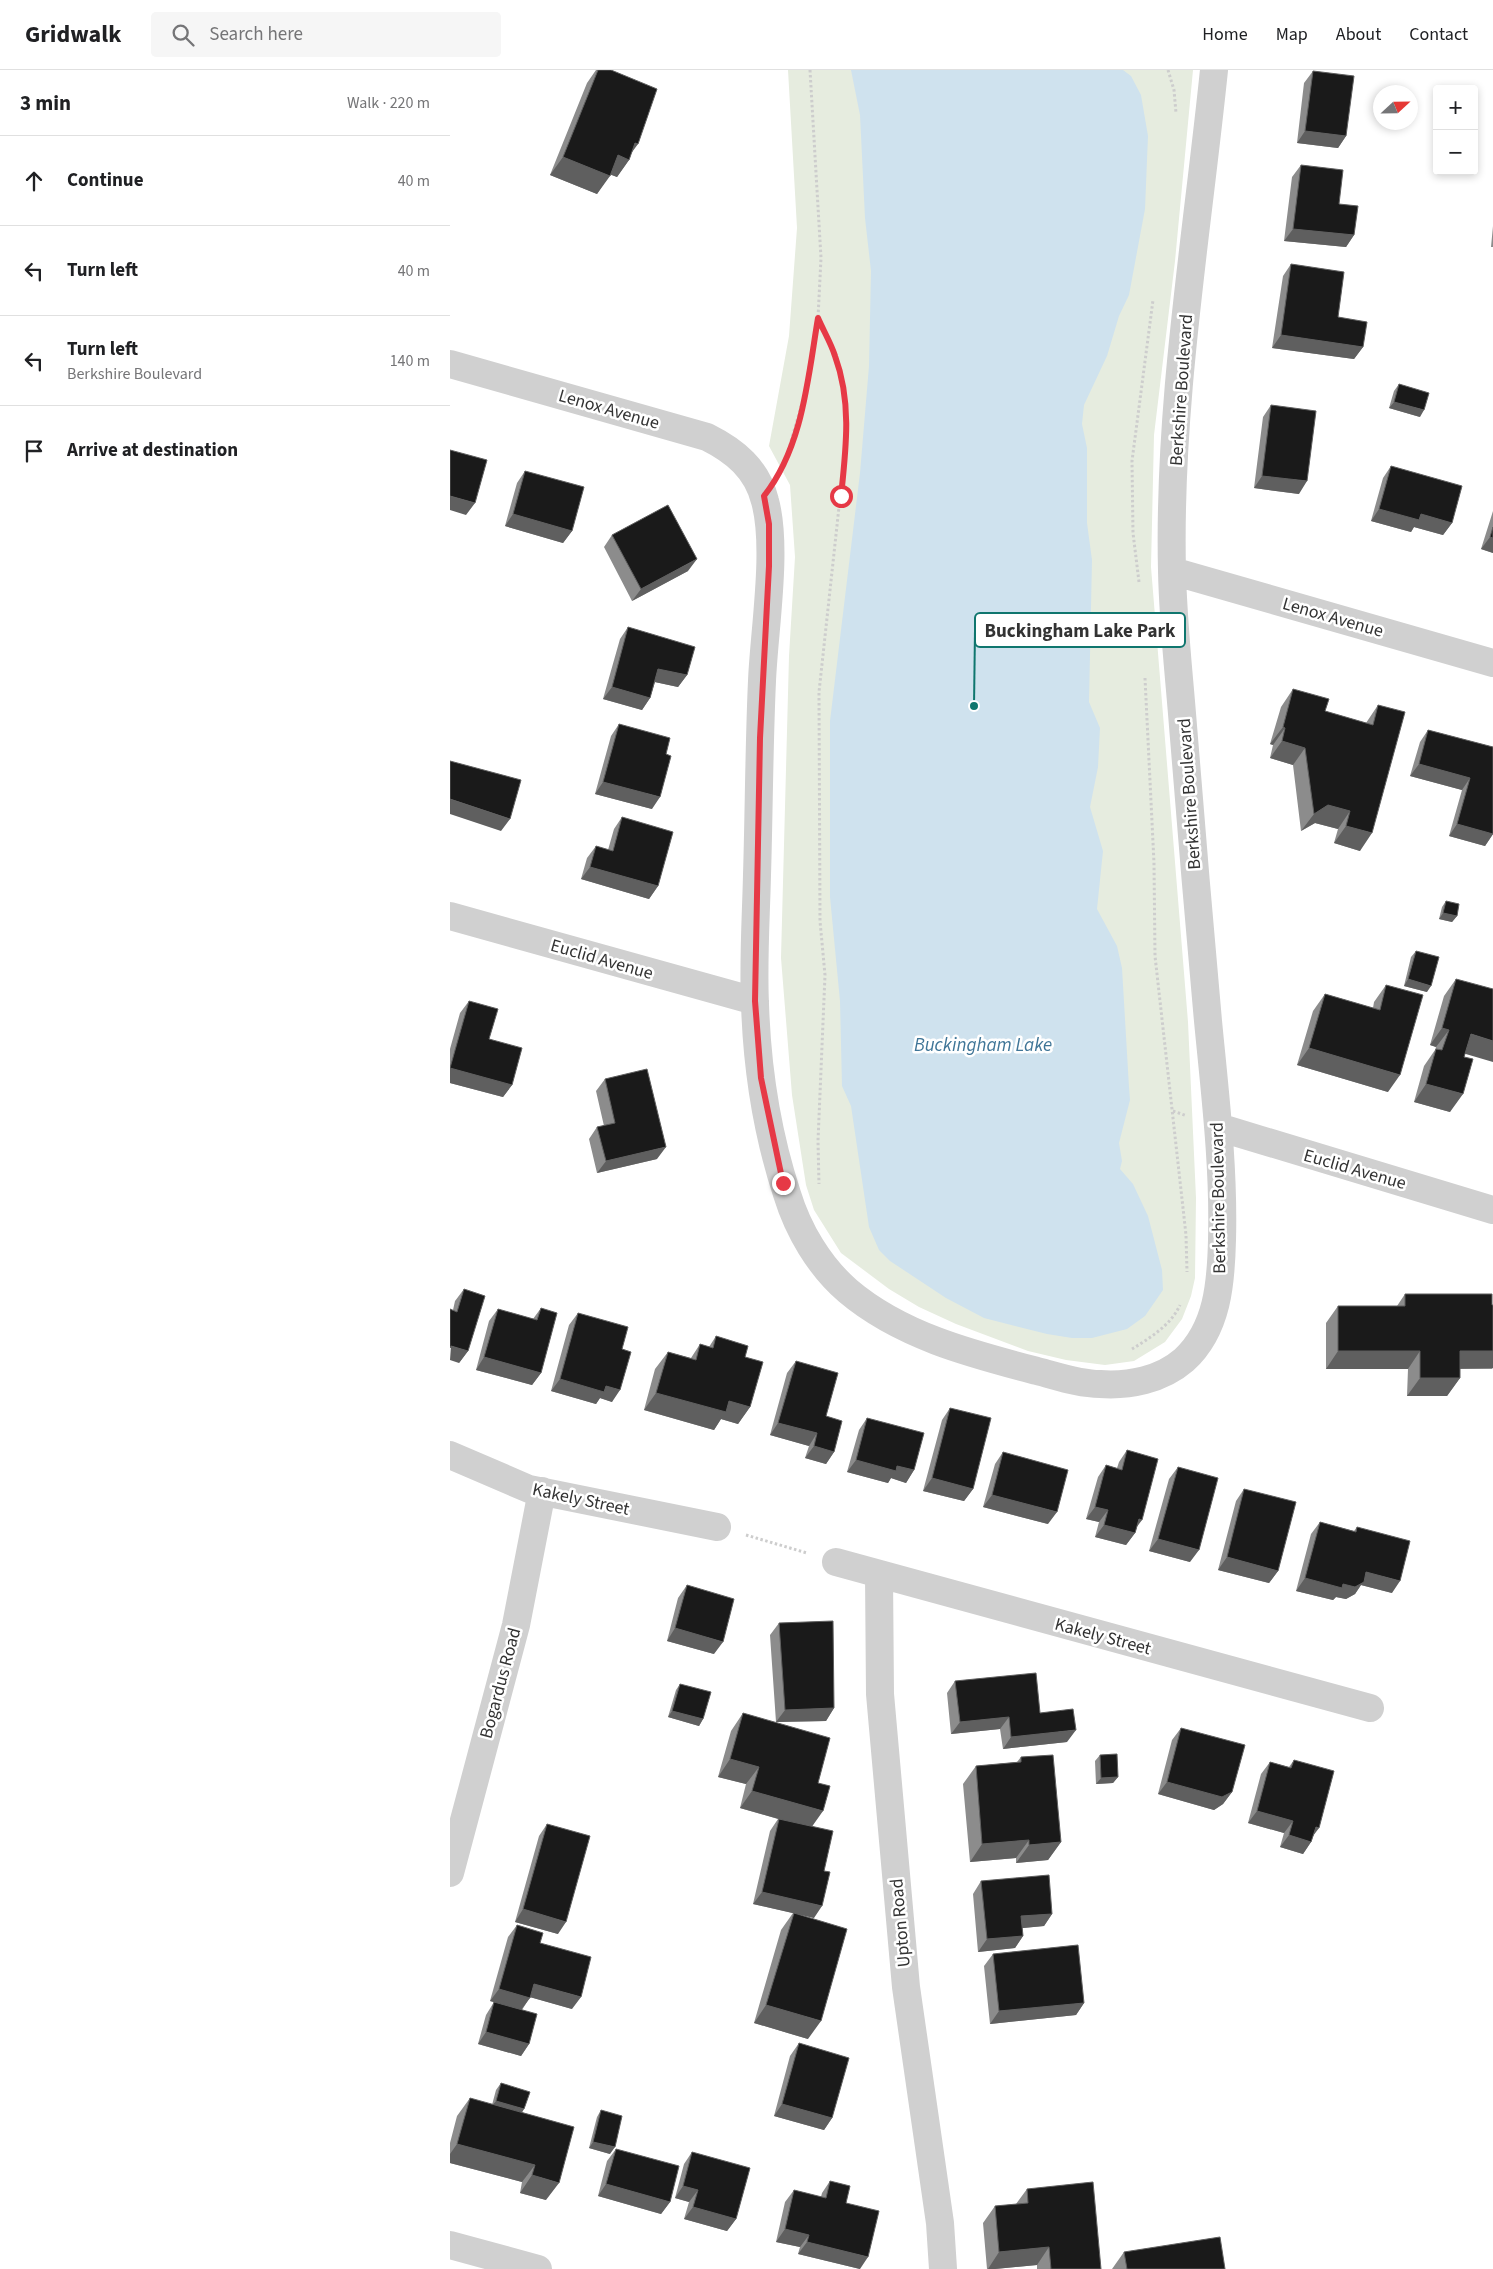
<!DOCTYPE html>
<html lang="en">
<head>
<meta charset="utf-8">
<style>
	:root { --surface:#fff; --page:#f6f6f6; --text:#202124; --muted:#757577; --line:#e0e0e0 }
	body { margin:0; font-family:"Source Sans 3",sans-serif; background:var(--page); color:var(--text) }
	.controls { position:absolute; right:15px; top:15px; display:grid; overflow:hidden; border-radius:5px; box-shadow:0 2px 8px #0003 }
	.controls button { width:45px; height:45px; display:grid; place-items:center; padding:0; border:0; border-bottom:1px solid var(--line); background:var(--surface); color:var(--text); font:25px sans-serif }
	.compass { position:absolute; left:923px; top:15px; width:45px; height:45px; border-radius:50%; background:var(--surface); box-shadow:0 2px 8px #0003; rotate:68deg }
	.stop { position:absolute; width:15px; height:15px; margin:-11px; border:4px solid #e63946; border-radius:50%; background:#fff }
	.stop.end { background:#e63946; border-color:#fff; box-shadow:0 1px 5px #0008 }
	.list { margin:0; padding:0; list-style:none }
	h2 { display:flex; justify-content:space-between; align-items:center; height:65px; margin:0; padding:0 20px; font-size:21px }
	h2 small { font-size:16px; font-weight:400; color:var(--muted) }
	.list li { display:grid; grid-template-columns:32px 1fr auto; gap:15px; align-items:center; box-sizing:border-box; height:90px; padding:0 20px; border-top:1px solid var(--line) }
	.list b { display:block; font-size:19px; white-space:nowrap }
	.list p { margin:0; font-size:16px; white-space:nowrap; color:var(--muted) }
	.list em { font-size:16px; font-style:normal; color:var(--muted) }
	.icon { flex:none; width:28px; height:28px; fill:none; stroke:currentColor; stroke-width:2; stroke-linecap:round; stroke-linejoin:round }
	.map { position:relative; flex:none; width:1043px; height:2199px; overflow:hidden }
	header { display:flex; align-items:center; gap:30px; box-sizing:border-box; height:70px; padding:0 25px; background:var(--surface); border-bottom:1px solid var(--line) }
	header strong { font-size:24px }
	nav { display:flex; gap:28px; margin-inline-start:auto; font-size:18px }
	.search { width:350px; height:45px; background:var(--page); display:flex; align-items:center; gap:12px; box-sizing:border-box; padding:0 18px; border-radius:5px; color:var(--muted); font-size:19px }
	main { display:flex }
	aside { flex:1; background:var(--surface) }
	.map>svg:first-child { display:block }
	.green { fill:#e6ecdf }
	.water { fill:#cfe2ee }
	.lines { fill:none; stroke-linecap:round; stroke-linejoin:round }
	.path { stroke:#cdcdcd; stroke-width:3; stroke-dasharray:2.5 2.5; stroke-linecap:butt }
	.minor { stroke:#d0d0d0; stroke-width:28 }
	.wall { fill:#8c8c8c }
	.shaded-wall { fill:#5f5f5f }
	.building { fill:#1a1a1a; stroke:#5f5f5f }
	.route { stroke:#e63946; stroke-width:6 }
	.labels { text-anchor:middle; stroke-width:5; stroke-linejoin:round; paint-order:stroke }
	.street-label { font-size:18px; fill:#333; stroke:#fff }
	.water-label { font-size:19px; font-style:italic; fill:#3f7597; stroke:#fff }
	.leader { fill:none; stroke:#0f766e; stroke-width:2 }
	.callout-dot { fill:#0f766e; stroke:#fff; stroke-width:2 }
	.callout { fill:#fff; stroke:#0f766e; stroke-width:2 }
	.callout-label { font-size:19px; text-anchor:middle; font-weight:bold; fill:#333 }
</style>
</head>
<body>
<header>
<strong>Gridwalk</strong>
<div class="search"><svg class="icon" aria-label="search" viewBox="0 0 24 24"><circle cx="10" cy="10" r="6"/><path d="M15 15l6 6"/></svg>Search here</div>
<nav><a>Home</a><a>Map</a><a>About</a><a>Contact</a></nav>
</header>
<main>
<aside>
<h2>3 min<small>Walk · 220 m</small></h2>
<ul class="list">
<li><svg class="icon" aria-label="ahead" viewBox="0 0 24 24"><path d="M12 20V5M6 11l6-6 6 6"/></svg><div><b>Continue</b></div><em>40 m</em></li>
<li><svg class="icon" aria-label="left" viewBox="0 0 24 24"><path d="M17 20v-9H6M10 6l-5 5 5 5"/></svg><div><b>Turn left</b></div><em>40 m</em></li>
<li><svg class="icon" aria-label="left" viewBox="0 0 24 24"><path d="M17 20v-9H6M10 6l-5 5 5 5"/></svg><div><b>Turn left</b><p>Berkshire Boulevard</p></div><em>140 m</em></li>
<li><svg class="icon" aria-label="arrive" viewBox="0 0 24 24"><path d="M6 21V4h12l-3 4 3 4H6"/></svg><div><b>Arrive at destination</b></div></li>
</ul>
</aside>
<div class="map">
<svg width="1043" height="2199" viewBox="0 0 1043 2199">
	<rect width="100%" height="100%" fill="#fff"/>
	<path class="green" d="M338 0H743L725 191 704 365 701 497 738 952 746 1128 745 1208 741 1226 732 1249 715 1272 684 1291 655 1295 616 1290 578 1281 506 1254 469 1237 439 1219 391 1183 364 1140 356 1115 342 1025 331 888 339 586 345 487 340 415 319 376 339 266 347 158Z"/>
	<path class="water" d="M401 0H673L681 6 691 25 698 66 695 139 679 225 669 246 657 286 634 335 632 354 637 378V453L642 490 639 632 650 658 648 697 640 737 653 781 647 839 667 876 672 898 679 1017 680 1030 669 1073 672 1091 670 1099 683 1114 698 1146 712 1200 713 1220 695 1246 677 1259 642 1268H622L597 1264 534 1248 496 1228 440 1191 429 1180 419 1157 401 1036 392 1016 390 931 380 827V651L410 403 419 296 421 201 415 148 410 45Z"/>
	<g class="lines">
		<path class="path" d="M360 0 371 188 368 248 385 285 394 318 397 363 369 622 370 851 375 905 368 1071 369 1114
			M718 0 724 20 726 43
			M334 395 355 323 367 248
			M689 512 683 463 682 391 703 230
			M695 608 704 793 705 886 736 1165 737 1202
			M723 1041 737 1046
			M682 1279C700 1268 721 1255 730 1235
			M296 1465 357 1483"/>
		<path class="minor" d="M0 294 257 367C285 381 307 399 315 431 328 478 314 561 312 611 309 676 309 740 307 805 306 848 303 891 305 934 307 998 317 1063 337 1124 348 1160 369 1196 398 1221 451 1266 522 1284 587 1301 607 1306 629 1314 650 1314 679 1316 711 1310 734 1290 768 1259 771 1212 772 1170 774 1097 765 1024 758 951 749 853 741 754 733 656 729 604 723 553 722 501 718 334 747 166 764 0
			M722 501 1043 593
			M0 846 305 931
			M768 1057 1043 1140
			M0 1385 79 1419 267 1457
			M386 1492 920 1638
			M429 1505 430 1624 456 1917 490 2153 493 2199
			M0 1803 66 1555 92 1421
			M0 2175 88 2199"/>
	</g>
	<path class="wall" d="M146 0H161L181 84 179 90 167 107 160 104 147 124 100 105 137 13Z
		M863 1 896 66 888 78 847 73 854 13Z
		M851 95 889 134 904 165 896 177 834 171 842 107Z
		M1043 156V177H1041Z
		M841 194 913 277 904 289 822 278 833 206Z
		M949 314 970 347 939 338 944 321Z
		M821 335 849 424 804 418 813 347Z
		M941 396 1002 453 993 465 964 457 961 462 921 451 933 408Z
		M75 401 122 461 113 473 55 456 67 413Z
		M1043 441V483L1031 479Z
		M162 465 238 501 182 531 154 477Z
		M178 557 237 605 228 617 205 612 200 628 192 640 153 629 170 569Z
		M843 619 875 641 916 653 928 635 910 781 884 773 888 759 865 753 851 761 843 695 820 688 823 675 820 674 831 637Z
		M169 654 202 739 145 724 161 666Z
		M978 660 1043 677V764L1035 776 999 766 1012 720 960 706 970 672Z
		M172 747 208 816 199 829 131 809 137 788 146 776 158 780 164 759Z
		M996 831 1007 846 1002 852 989 849 992 837Z
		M966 881 977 922 954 916 961 887Z
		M1006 909 1015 984 1000 1042 964 1032 974 996 985 980 986 977 980 975 994 926Z
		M936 915 938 1022 847 995 863 941 875 924 923 938 924 932Z
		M19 931 39 969 62 1015 53 1027 0 1013V979L10 943Z
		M155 1009 207 1089 147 1103 139 1069 147 1057 154 1056 146 1021Z
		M14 1219 18 1281 9 1293 3 1240 5 1231Z
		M955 1224 1043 1299H1010V1308L997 1326H957L958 1299H876V1253L888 1236H947Z
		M91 1238V1303L82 1315 26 1300 39 1251 48 1239 83 1249Z
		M128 1243 172 1279 162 1332 150 1328 146 1334 101 1321 119 1255Z
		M266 1266 295 1287 300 1337 288 1354 271 1349 264 1360 194 1340 205 1299 218 1282 241 1288 250 1274 259 1277Z
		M346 1291 376 1346 384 1382 376 1394 355 1388 359 1376 320 1365 337 1303Z
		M500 1338 523 1419 514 1431 473 1421 492 1350Z
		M417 1348 464 1400 456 1413 441 1408 438 1413 397 1402 409 1360Z
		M677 1380 687 1457 685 1463 676 1475 645 1467 649 1452 636 1449 648 1407 656 1395 667 1398 669 1392Z
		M553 1382 598 1454 533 1437 545 1394Z
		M728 1397 740 1492 699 1481 719 1409Z
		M794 1419 828 1501 819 1513 768 1500 786 1431Z
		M870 1452 904 1461 907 1457 942 1523 911 1515 905 1524 896 1529 886 1527 883 1530 846 1521 861 1464Z
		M237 1515 264 1584 217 1571 228 1528Z
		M329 1553 384 1638 376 1651 326 1652 320 1565Z
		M505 1611 590 1643 617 1672 553 1679 550 1659 501 1664 497 1623Z
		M230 1614 253 1649 249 1656 218 1647 226 1620Z
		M293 1643 368 1713 362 1756 364 1848 349 1844 358 1969 304 1953 331 1860 343 1843 303 1834 320 1761 328 1749 290 1738 296 1714 268 1707 281 1661Z
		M731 1658 782 1722 773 1734 764 1740 708 1724 722 1670Z
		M650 1685 668 1707 663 1713 646 1714 645 1691Z
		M571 1687 611 1772 598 1790 566 1793V1788L520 1792 513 1714 526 1696 567 1692Z
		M844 1690 863 1766 861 1772 853 1784 830 1777 834 1763 798 1753 811 1704 820 1692 839 1697Z
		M97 1754 108 1864 65 1852 89 1766Z
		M531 1811 602 1844 594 1856 572 1858 573 1866 565 1878 528 1882 523 1824Z
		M67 1855 90 1873 122 1939 80 1927 72 1940 79 1974 71 1986 28 1974 36 1945 44 1932 40 1931 58 1867Z
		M543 1884 634 1933 626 1945 540 1954 534 1896Z
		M349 1973 382 2048 374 2060 324 2046 340 1986Z
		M51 2013 72 2043 96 2130 70 2123 72 2112 0 2093V2073L7 2046 20 2028 42 2035 46 2020Z
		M151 2040 160 2084 139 2078 147 2047Z
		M166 2079 220 2132 211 2144 148 2126 157 2091Z
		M242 2082 286 2149 277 2161 234 2149 239 2132 225 2128 234 2094Z
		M380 2111 396 2133 410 2199 348 2184 350 2177 326 2172 335 2132 344 2120 371 2127 372 2123Z
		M577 2119 651 2199H587V2195L545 2199H537L533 2153 545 2136 566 2134Z
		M674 2182 775 2199H662Z"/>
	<path class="shaded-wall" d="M855 61 896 66 888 78 847 73Z
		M185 73 188 74 177 89 179 90 167 107 156 103 168 85Z
		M113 87 160 106 147 124 100 105Z
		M843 159 904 165 896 177 834 171Z
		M831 265 913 277 904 289 822 278Z
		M944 332 974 340 970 347 939 338Z
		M812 406 857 411 849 424 804 418Z
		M0 426 25 433 16 445 0 440Z
		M929 439 971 444 1002 453 993 465 964 457 961 462 921 451Z
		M63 444 122 461 113 473 55 456Z
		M1040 467 1043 468V483L1031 479Z
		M247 489 238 501 182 531 191 519Z
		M208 599 237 605 228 617 200 611Z
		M162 617 200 628 192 640 153 629Z
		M833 657 835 658 823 675 820 674Z
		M832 671 855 678 843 695 820 688Z
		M969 694 1020 708 1012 720 960 706Z
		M153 712 210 727 202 739 145 724Z
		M0 729 60 749 51 761 0 744Z
		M878 735 900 741 888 759 865 753 851 761 864 744Z
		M1007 754 1043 764 1035 776 999 766Z
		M896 756 922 763 910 781 884 773Z
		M140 797 208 816 199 829 131 809Z
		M993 843 1007 846 1002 852 989 849Z
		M958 909 981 916 977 922 954 916Z
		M992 958 999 960 986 977 980 975Z
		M1021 964 1043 971V992L1009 982Z
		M859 978 950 1005 938 1022 847 995Z
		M0 998 62 1015 53 1027 0 1013Z
		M976 1014 1013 1024 1000 1042 964 1032Z
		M216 1077 207 1089 147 1103 156 1091Z
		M1 1276 18 1281 9 1293 0 1290Z
		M888 1281H970L958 1299H876Z
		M1010 1281H1043V1298L997 1299Z
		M34 1287 91 1303 82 1315 26 1300Z
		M970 1308H1010L997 1326H957Z
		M110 1309 156 1316 170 1320 162 1332 150 1328 146 1334 101 1321Z
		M206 1323 279 1331 300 1337 288 1354 271 1349 264 1360 194 1340Z
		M328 1353 367 1363 359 1376 320 1365Z
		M364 1376 384 1382 376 1394 355 1388Z
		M406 1390 447 1396 464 1400 456 1413 441 1408 438 1413 397 1402Z
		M482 1408 523 1419 514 1431 473 1421Z
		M542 1425 607 1442 598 1454 533 1437Z
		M645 1437 658 1440 649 1452 636 1449Z
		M689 1449 692 1450 683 1462Z
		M654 1455 685 1463 676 1475 645 1467Z
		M708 1469 749 1480 740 1492 699 1481Z
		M777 1487 828 1501 819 1513 768 1500Z
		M916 1502 950 1511 942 1523 911 1515 905 1524 896 1529 886 1527 883 1530 846 1521 855 1508 893 1514Z
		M225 1558 273 1572 264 1584 217 1571Z
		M384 1638 376 1651 326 1652 335 1640Z
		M222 1641 253 1649 249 1656 218 1647Z
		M559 1647 550 1659 501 1664 510 1652Z
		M626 1660 617 1672 553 1679 561 1667Z
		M280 1689 309 1697 296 1714 268 1707Z
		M668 1707 663 1713 646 1714 651 1708Z
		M717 1712 782 1722 773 1734 764 1740 708 1724Z
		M302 1721 373 1741 361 1758 290 1738Z
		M807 1741 843 1751 834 1763 798 1753Z
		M866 1757 869 1758 860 1770Z
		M839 1765 861 1772 853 1784 830 1777Z
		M579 1770 566 1788 520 1792 532 1774Z
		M611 1772 598 1790 566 1793 579 1775Z
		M312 1822 372 1836 364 1848 303 1834Z
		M73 1839 116 1852 108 1864 65 1852Z
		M602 1844 594 1856 563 1859 571 1846Z
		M573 1866 565 1878 528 1882 537 1869Z
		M84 1914 131 1927 122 1939 76 1926Z
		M49 1919 80 1928 71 1940 40 1931Z
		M634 1933 626 1945 540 1954 549 1941Z
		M316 1935 371 1951 358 1969 304 1953Z
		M36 1962 79 1974 71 1986 28 1974Z
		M46 2031 74 2039 70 2046 41 2037Z
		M332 2034 382 2048 374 2060 324 2046Z
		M143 2072 165 2077 160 2084 139 2078Z
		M7 2074 85 2095 72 2112 0 2093V2084Z
		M82 2105 109 2113 96 2130 70 2123Z
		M156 2114 220 2132 211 2144 148 2126Z
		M233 2116 248 2120 239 2132 225 2128Z
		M243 2137 286 2149 277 2161 234 2149Z
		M335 2159 359 2165 350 2177 326 2172Z
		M357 2172 418 2187 410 2199 348 2184Z
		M599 2177 587 2195 545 2199H538L549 2182Z"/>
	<path class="building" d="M148 0H161L207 19 188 74 185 73 179 90 168 85 160 106 113 87Z
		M863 1 904 6 896 66 855 61Z
		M851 95 893 100 889 134 908 136 904 165 843 159Z
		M841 194 894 202 888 247 917 252 913 277 831 265Z
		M949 314 979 323 974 340 944 332Z
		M821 335 866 341 857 411 812 406Z
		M0 380 37 390 25 433 0 426Z
		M941 396 1012 416 1002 453 971 444 969 450 929 439Z
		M75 401 134 417 122 461 63 444Z
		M218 435 247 489 191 519 162 465Z
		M1043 457V468L1040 467Z
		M178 557 245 577 237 605 208 599 200 628 162 617Z
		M843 619 879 629 875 641 923 655 928 635 955 642 922 763 896 756 900 741 878 735 864 744 855 678 832 671 835 658 833 657Z
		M169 654 220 668 216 684 221 686 210 727 153 712Z
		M978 660 1043 677V764L1007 754 1020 708 969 694Z
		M0 691 71 710 60 749 0 729Z
		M172 747 223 762 208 816 140 797 146 776 163 781Z
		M996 831 1009 834 1007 846 993 843Z
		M966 881 989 887 981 916 958 909Z
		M1006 909 1043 919V971L1021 964 1014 987 1023 989 1013 1024 976 1014 986 979 992 980 999 960 992 958Z
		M936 915 973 925 950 1005 859 978 875 924 930 940Z
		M19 931 48 939 39 969 72 978 62 1015 0 998Z
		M197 999 216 1077 156 1091 147 1057 165 1053 155 1009Z
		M14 1219 35 1226 18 1281 1 1276 0 1278V1239L7 1242Z
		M955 1224H1042V1235H1043V1281H1010V1308H970V1281H888V1236H955Z
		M91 1238 107 1243 91 1303 34 1287 48 1239 87 1250Z
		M128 1243 178 1257 172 1279 181 1282 170 1320 156 1316 154 1322 110 1309Z
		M266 1266 298 1276 295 1287 313 1292 300 1337 279 1331 276 1342 206 1323 218 1282 246 1290 250 1274 263 1278Z
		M346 1291 388 1303 376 1346 392 1351 384 1382 364 1376 367 1363 328 1353Z
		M500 1338 541 1348 523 1419 482 1408Z
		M417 1348 474 1363 464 1400 447 1396 446 1401 406 1390Z
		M677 1380 708 1389 692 1450 689 1449 685 1463 654 1455 658 1440 645 1437 656 1395 672 1400Z
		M553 1382 618 1400 607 1442 542 1425Z
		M728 1397 768 1408 749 1480 708 1469Z
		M794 1419 846 1432 828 1501 777 1487Z
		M870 1452 906 1462 907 1457 960 1471 950 1511 916 1502 914 1512 905 1517 893 1514 892 1518 855 1508Z
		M237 1515 284 1529 273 1572 225 1558Z
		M383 1551 384 1638 335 1640 329 1553Z
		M586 1603 590 1643 623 1639 626 1660 561 1667 559 1647 510 1652 505 1611Z
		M230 1614 261 1622 253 1649 222 1641Z
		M293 1643 380 1668 368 1713 380 1716 373 1741 302 1721 309 1697 280 1689Z
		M731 1658 795 1675 782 1722 772 1727 717 1712Z
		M667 1684 668 1707 651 1708 650 1685Z
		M603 1685 611 1772 579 1775V1770L532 1774 526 1696 571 1692V1687Z
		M844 1690 884 1701 869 1758 866 1757 861 1772 839 1765 843 1751 807 1741 820 1692 841 1698Z
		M329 1749 383 1761 374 1801 380 1802 372 1836 312 1822Z
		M97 1754 140 1766 116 1852 73 1839Z
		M599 1805 602 1844 571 1846 573 1866 537 1869 531 1811Z
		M344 1843 397 1859 371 1951 316 1935Z
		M67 1855 93 1863 90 1873 141 1887 131 1927 84 1914 80 1928 49 1919Z
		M628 1875 634 1933 549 1941 543 1884Z
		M44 1932 87 1944 79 1974 36 1962Z
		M349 1973 399 1988 382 2048 332 2034Z
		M51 2013 80 2022 74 2039 46 2031Z
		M20 2028 124 2057 109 2113 82 2105 85 2095 7 2074Z
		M151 2040 172 2046 165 2077 143 2072Z
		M166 2079 229 2096 220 2132 156 2114Z
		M242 2082 300 2098 286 2149 243 2137 248 2120 233 2116Z
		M380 2111 400 2116 396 2133 429 2141 418 2187 357 2172 359 2165 335 2159 344 2120 376 2128Z
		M643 2112 651 2199H601L599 2177 549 2182 545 2136 578 2133 577 2119Z
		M770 2167 775 2199H677L674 2182Z"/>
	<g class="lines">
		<path class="route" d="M333 1113 311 1008 305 931 310 668 319 496V454L314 426C353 377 358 307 368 248 373 260 381 273 385 286 402 332 396 379 391 426"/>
	</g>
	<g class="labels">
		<g class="street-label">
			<text transform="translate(731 320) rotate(-86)" y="6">Berkshire Boulevard</text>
			<text transform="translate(159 339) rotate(16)" y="6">Lenox Avenue</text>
			<text transform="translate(883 547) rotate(16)" y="6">Lenox Avenue</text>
			<text transform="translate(739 724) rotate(-94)" y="6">Berkshire Boulevard</text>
			<text transform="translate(152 889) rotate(16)" y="6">Euclid Avenue</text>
			<text transform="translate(905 1099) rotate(16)" y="6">Euclid Avenue</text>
			<text transform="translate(768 1128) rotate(-91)" y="6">Berkshire Boulevard</text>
			<text transform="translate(131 1429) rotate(12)" y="6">Kakely Street</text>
			<text transform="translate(653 1566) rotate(15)" y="6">Kakely Street</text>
			<text transform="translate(50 1613) rotate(-75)" y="6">Bogardus Road</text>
			<text transform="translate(450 1853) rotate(-95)" y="6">Upton Road</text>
		</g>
		<g class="water-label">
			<text x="533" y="981">Buckingham Lake</text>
		</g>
	</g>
	<path class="leader" d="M524 636L525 560"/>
	<circle class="callout-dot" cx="524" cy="636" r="5"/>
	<rect class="callout" x="525" y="543" width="210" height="34" rx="5"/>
	<g class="callout-label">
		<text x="630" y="567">Buckingham Lake Park</text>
	</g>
</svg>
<div class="controls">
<button>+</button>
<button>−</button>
</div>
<svg class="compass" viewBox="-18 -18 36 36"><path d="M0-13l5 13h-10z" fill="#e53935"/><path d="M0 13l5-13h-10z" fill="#757577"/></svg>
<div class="stop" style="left:391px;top:426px"></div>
<div class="stop end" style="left:333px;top:1113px"></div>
</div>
</main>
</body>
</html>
